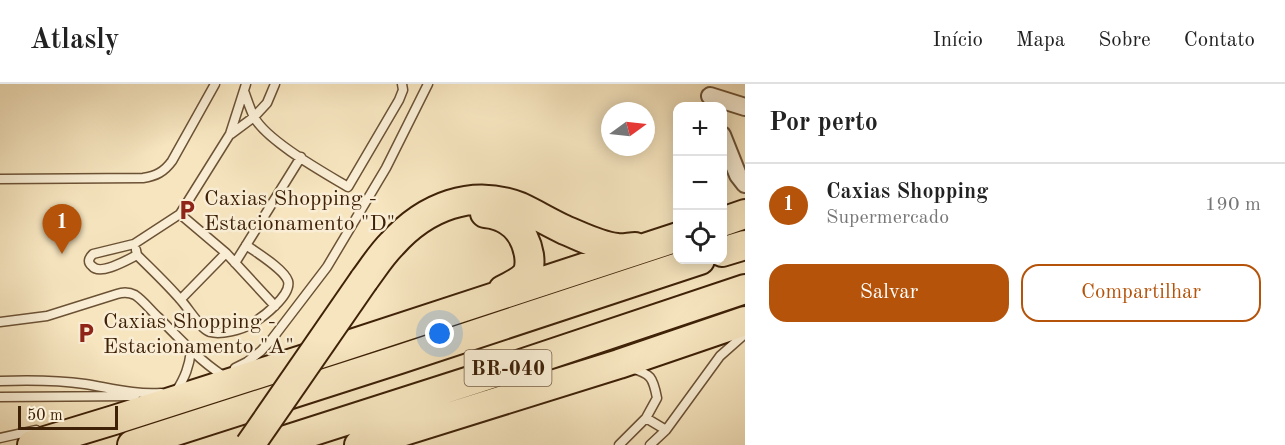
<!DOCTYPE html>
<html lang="pt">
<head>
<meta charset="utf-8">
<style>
	:root { --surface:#fff; --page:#f2f2f2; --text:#222; --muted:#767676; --line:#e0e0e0; --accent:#b45309 }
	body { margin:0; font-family:"Old Standard TT",serif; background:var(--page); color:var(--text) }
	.controls { position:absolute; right:18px; top:18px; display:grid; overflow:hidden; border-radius:12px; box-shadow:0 3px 15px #0003 }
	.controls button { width:54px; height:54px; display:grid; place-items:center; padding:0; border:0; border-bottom:2px solid var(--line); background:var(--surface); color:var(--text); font:30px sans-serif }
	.compass { position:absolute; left:601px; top:18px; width:54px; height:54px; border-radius:50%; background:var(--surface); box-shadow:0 3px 15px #0003; rotate:75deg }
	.scale { position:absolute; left:18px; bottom:15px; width:100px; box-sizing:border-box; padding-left:6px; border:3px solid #3e2107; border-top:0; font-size:16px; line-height:21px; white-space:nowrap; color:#3e2107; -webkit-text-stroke:4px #f9eed5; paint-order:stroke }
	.you { position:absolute; left:440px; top:250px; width:21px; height:21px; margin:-15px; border:4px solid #fff; border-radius:50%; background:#1a73e8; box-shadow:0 0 0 9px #1a73e833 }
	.badge { display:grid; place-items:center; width:39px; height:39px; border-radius:50%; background:var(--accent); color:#fff; font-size:20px; font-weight:700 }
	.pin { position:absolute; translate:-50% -50px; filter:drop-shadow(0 2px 3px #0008) }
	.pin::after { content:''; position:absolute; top:32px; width:21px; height:18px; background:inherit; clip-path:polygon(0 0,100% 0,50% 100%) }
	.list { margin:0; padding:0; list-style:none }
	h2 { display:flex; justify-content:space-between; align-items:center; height:78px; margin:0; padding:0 24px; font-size:26px }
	h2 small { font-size:20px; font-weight:400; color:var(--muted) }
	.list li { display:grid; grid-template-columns:39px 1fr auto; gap:18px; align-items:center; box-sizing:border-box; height:84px; padding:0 24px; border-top:2px solid var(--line) }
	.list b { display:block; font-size:22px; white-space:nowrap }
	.list p { margin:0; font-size:20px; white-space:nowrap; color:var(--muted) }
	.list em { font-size:20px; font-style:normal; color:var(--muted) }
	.actions { display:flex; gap:12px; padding:18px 24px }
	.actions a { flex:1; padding:14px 0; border:2px solid var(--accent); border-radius:18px; text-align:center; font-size:21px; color:var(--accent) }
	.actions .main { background:var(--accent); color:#fff }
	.icon { flex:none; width:33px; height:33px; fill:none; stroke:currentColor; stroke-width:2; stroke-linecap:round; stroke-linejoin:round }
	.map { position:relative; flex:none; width:745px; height:361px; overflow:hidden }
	header { display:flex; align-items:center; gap:36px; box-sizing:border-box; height:84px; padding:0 30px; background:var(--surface); border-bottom:2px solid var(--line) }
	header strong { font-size:28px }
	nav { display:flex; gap:33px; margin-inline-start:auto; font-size:21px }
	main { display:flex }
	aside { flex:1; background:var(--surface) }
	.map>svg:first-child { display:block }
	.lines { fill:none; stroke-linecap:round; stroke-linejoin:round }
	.lane-casing { stroke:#6c5235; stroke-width:11 }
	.street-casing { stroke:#6c5235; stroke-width:20 }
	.highway-casing { stroke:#3e2107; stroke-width:32 }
	.lane { stroke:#f9eed5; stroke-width:8 }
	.street { stroke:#f9eed5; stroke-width:16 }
	.highway { stroke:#f6e5bf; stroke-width:28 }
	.highway-bridge-casing { stroke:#3e2107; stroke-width:32; stroke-linecap:butt }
	.highway-bridge { stroke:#f6e5bf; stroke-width:28 }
	.labels { text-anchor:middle; stroke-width:5; stroke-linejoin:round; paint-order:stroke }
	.shield { fill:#f9eed5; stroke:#765e45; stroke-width:1.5 }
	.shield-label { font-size:21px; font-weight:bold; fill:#3e2107 }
	.poi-label { font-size:22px; fill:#3e2107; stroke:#f9eed5; text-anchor:start }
</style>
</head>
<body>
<header>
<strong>Atlasly</strong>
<nav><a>Início</a><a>Mapa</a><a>Sobre</a><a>Contato</a></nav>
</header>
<main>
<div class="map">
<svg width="745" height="361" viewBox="0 0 745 361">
	<rect width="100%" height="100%" fill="#f6e5bf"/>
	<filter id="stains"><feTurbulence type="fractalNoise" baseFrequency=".00333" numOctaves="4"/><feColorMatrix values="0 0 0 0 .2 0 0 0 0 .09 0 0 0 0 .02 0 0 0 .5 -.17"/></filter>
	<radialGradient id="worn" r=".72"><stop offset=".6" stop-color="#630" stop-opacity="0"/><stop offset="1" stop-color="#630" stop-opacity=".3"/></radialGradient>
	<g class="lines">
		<g class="lane-casing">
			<path id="lane" d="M244 7C247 15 250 25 254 33 267 57 323 88 348 103L399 16 403 6 402 0
				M231 50 254 33 267 19 275 0
				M0 95 143 94C156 92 164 88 172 77L215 0
				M180 130 226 169 275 222
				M136 166 137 171C151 185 166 199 179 214 188 223 199 244 210 248 221 251 241 246 251 240 262 234 292 211 288 197 284 185 257 169 246 161
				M137 171C127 176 100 192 92 182 87 178 89 174 93 170L134 160 180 130 230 50 246 0
				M235 179 301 73
				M181 215 226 169
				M0 238 47 232 117 210C123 208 129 208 135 211 144 217 151 227 159 234 179 254 198 275 222 291L219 292
				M235 284 247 278 261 267 272 255 327 183 386 84 428 0
				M0 297C29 296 57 296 85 300 110 304 136 311 161 309
				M177 306C185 293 189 283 191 267
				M0 313 135 312
				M646 334 666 346
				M0 354 36 346
				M619 361 646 334 657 314C653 293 651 290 631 284
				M650 361 666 346 720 272 745 250"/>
		</g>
		<g class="street-casing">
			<path id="street" d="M710 12 745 23
				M722 51 738 91 745 100"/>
		</g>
		<g class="highway-casing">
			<path id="highway" d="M485 129C509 131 525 147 529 171 530 178 530 184 527 190 521 198 512 201 503 206
				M722 138 745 130
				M722 168 745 161
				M364 196C373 184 381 171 392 160 425 123 472 104 520 123 535 130 550 139 565 146 582 153 599 162 617 164 623 165 630 163 635 163
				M32 361 114 336 336 265 678 153
				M132 361 400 275 700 176
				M270 361 476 295 745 205
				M359 361 619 280 745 237"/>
		</g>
		<use href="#lane" class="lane"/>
		<use href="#street" class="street"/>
		<use href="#highway" class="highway"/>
		<g class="highway-bridge-casing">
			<path id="highway-bridge" d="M250 361 364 196"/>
		</g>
		<use href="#highway-bridge" class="highway-bridge"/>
	</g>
	<defs>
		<g id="parking-bare" transform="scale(1.62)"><path d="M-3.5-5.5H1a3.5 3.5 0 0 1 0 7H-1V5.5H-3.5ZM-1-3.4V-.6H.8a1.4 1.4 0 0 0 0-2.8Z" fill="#8f2418" stroke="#f9eed5" stroke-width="2.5" paint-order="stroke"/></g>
	</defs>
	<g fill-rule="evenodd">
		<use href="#parking-bare" x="187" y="126"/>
		<use href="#parking-bare" x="86" y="249"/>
	</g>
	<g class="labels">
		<rect class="shield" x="464.5" y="266" width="87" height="36" rx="4.5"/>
		<g class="shield-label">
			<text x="508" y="291">BR-040</text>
		</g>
		<g class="poi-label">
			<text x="204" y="121">Caxias Shopping -<tspan x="204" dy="25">Estacionamento "D"</tspan></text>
			<text x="103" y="244">Caxias Shopping -<tspan x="103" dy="25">Estacionamento "A"</tspan></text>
		</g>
	</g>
	<rect width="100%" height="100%" filter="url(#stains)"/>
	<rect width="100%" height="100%" fill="url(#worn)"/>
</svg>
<div class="controls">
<button>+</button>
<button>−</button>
<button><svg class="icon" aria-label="locate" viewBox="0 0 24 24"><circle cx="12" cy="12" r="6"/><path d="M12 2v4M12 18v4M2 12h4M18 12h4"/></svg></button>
</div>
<svg class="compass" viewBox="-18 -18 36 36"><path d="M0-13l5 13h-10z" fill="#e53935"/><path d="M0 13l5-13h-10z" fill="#767676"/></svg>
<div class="scale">50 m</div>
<div class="you"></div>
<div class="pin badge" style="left:62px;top:170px">1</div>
</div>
<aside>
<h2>Por perto<small></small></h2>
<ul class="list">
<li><span class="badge">1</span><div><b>Caxias Shopping</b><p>Supermercado</p></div><em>190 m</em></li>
</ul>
<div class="actions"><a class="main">Salvar</a><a>Compartilhar</a></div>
</aside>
</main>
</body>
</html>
